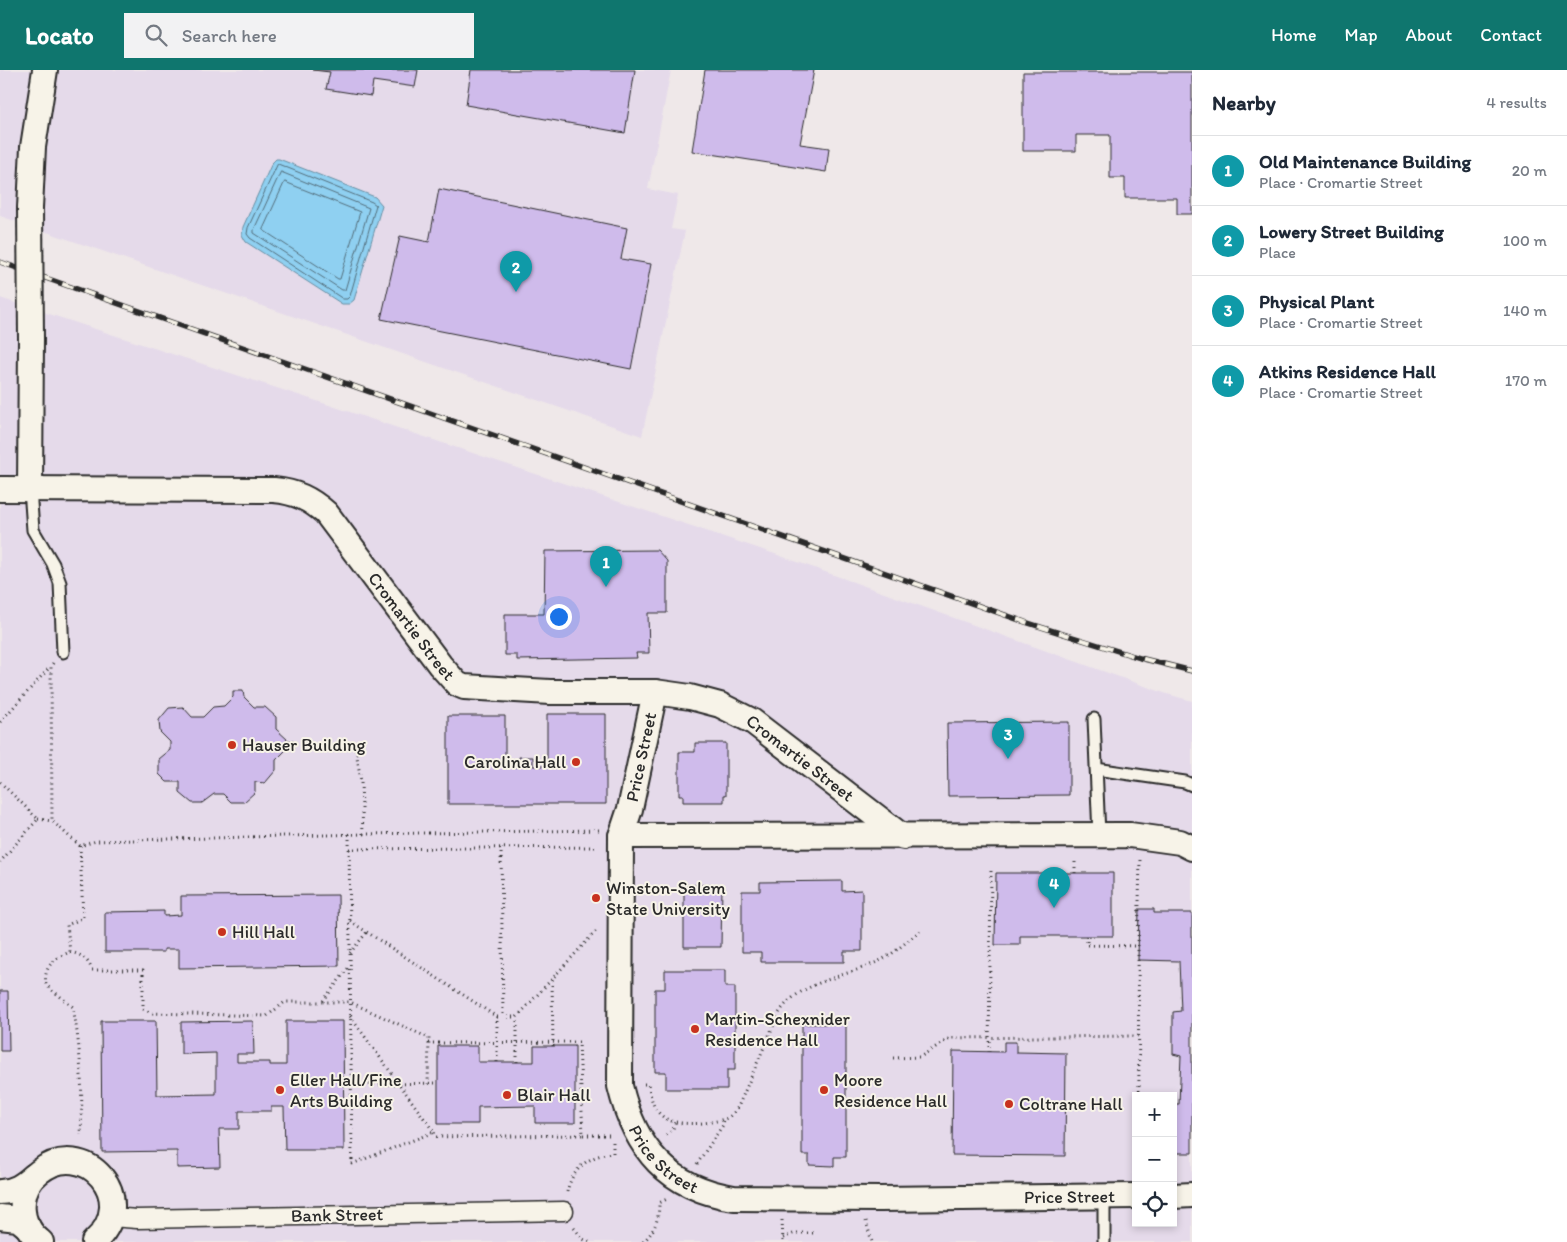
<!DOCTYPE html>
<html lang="en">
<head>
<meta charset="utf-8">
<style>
	:root { --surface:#fff; --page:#f2f2f3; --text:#1f2937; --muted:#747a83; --line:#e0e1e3; --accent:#0f766e }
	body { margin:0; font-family:Itim,sans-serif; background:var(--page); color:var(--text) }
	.controls { position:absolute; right:15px; bottom:15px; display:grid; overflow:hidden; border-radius:0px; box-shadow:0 2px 8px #0003 }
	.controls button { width:45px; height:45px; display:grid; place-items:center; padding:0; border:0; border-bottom:1px solid var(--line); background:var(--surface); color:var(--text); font:25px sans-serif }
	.you { position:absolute; left:558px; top:546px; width:18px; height:18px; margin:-12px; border:4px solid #fff; border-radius:50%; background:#1a73e8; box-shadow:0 0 0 8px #1a73e833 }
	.badge { display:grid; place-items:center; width:32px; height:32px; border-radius:50%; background:var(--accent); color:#fff; font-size:16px; font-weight:700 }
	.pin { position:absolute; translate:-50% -41px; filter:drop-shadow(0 1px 2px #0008) }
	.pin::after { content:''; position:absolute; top:26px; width:18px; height:15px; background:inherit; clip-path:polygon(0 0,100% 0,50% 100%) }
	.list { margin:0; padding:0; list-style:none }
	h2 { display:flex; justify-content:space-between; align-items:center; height:65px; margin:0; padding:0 20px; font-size:21px }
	h2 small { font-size:16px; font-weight:400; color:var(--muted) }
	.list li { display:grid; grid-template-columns:32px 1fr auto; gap:15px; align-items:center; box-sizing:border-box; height:70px; padding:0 20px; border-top:1px solid var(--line) }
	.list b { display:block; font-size:19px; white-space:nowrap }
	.list p { margin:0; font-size:16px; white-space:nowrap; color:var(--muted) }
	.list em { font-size:16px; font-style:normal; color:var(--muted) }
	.icon { flex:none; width:28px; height:28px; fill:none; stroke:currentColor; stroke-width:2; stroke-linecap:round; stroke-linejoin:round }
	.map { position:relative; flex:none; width:1192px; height:1172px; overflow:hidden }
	header { display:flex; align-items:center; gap:30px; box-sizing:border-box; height:70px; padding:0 25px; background:var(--accent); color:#fff }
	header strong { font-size:24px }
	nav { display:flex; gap:28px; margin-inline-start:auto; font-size:18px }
	.search { width:350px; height:45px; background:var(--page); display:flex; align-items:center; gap:12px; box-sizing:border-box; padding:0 18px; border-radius:0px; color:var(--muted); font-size:19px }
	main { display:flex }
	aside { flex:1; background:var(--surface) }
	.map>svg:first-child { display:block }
	.built { fill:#e5daea; fill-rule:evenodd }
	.water { fill:#8fd0f1; stroke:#678ea2 }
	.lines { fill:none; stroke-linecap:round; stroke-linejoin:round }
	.shore { stroke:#536d7a; stroke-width:1 }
	.building { fill:#cfbbeb; stroke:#2b2b2b }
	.service-casing { stroke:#2b2b2b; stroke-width:15 }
	.pedestrian-casing { stroke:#2b2b2b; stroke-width:21 }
	.minor-casing { stroke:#2b2b2b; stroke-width:28 }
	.path { stroke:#2b2b2b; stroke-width:3; stroke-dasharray:1 4; stroke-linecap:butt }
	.service { stroke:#f7f3e8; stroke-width:11 }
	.pedestrian { stroke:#f7f3e8; stroke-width:18 }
	.minor { stroke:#f7f3e8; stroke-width:24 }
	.rail-casing { stroke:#2b2b2b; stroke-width:5.5 }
	.rail { stroke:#f7f3e8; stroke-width:4; stroke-dasharray:11; stroke-linecap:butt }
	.minor-bridge-casing { stroke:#2b2b2b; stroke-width:28; stroke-linecap:butt }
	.minor-bridge { stroke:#f7f3e8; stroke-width:24 }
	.poi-dot { fill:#c8321e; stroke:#f7f3e8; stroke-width:2 }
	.labels { text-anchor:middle; stroke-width:4; stroke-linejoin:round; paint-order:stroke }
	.street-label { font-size:18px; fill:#2b2b2b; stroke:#f7f3e8 }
	.poi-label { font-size:18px; fill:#2b2b2b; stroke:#f7f3e8; text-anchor:start }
</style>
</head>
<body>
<header>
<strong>Locato</strong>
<div class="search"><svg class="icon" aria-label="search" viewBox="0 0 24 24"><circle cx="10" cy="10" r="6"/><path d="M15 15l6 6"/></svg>Search here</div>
<nav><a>Home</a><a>Map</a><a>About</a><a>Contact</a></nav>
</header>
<main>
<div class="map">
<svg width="1192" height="1172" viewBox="0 0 1192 1172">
	<rect width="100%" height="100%" fill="#efe8e9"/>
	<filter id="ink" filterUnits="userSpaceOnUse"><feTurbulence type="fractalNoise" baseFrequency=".02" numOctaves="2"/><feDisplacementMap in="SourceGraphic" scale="10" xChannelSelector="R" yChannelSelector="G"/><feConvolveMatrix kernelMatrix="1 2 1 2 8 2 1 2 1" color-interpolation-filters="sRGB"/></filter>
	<g filter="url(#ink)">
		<path class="built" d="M0 0H671L648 119 678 125 671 159 685 161 642 366 0 146Z
			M0 228 326 334 775 484 1167 624 1192 631V1172H0ZM1136 1026H1173V1153H1136Z"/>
		<path class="water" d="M276 89H279L375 127 382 135 354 230 349 234H342L246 172 242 165 243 157 272 93Z"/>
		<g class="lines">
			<path class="shore" d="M278 94 372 132 376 135 350 226 347 229H343L250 168 247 164 248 158Z
				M281 102 369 138 345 220H342L254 163V160Z
				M285 112 360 142 340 209H338L263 160Z"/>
		</g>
		<path class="building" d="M313 0H418L415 17 373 11 371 26 326 19 330 2Z
			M471 0H635L625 63 466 35Z
			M705 0H814L800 74 829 78 826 102 692 81Z
			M1023 2H1192V144H1177V128H1125V108H1110V65H1076V81H1023Z
			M439 119 627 158 621 189 651 194 631 299 381 249 400 166 429 172Z
			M657 480 667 491V543H648L649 583H636L637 588 517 590V585H505V544H544L545 481Z
			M233 621H243L244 627 254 637H265L276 647V659L288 670 293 671 294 679 286 680 276 690V700L265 713 255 712V722L244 732H231L223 724H214L202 733H192L180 723V712H167L159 704V689L170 680V672L160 662 159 650 169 638 183 637 192 647H203L213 637 224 636 233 627Z
			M547 644H606V734H448V646H505V697H519V687H533V696H547Z
			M1069 652V725L948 726 947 653Z
			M695 673H726V725H724V732H683V725H679V682H695Z
			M996 803H1113V866H1020V875H995Z
			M842 811V821L862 820V881H844V892H761V882H742V821H760V812Z
			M684 815H722L721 877H684Z
			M338 825 339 896 179 898V879H164V882H105V842L164 841V846L181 845V826Z
			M1139 839H1154V843H1192V1083H1173V1034H1179L1181 986 1173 984V942L1181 941 1179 891 1138 890Z
			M665 900H725V917H735V1000H727V1019H666V1002H655V919H665Z
			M0 921H8L9 981H0Z
			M101 951H156L157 1025 216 1024V983L181 984V952L253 951 254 984H237V992H270V995H286V951H343L344 1080H285L284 1037H271V1041H239V1059H219L220 1097 177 1098V1081L102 1082Z
			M802 954H846V1087H834V1096L809 1095V1085H802Z
			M1004 972H1016V982L1066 983 1065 1086 952 1085 953 981 1004 982Z
			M438 976H478V992H534V976H575V1053H535V1036L478 1037V1054H438Z"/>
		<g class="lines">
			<g class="service-casing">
				<path id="service" d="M30 419 33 460 53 494 60 513 63 582
					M1094 649 1099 765
					M1096 699 1185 712 1192 715
					M1104 1126V1172"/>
			</g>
			<g class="pedestrian-casing">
				<path id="pedestrian" d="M111 1147 137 1149 564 1141"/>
			</g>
			<g class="minor-casing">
				<g id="minor">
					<path d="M30 138 33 77 45 0"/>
					<path id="s1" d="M0 419 274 420C296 422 310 429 326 443L440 595 457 614 464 617 550 622H655L690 627 720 635 752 651 903 767"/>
					<path d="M30 419 31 268"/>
					<path id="s2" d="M655 622 630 739 621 766 620 1016C635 1079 668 1118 734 1128L880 1129 1136 1126"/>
					<path d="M621 766 1130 765 1180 772 1192 778"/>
					<path d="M0 1122C14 1122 24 1115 34 1106"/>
					<path d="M1173 1126 1192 1125"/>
					<path d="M0 1147 18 1149 28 1157"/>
					<path d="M41 1172C28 1162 21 1148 23 1131 24 1120 30 1109 39 1102 84 1065 142 1129 94 1172"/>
				</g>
			</g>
			<path class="path" d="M53 593 51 596 52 751 80 776 96 771 363 764 361 712 355 674
				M0 652 50 597
				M0 712 38 749 0 792
				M38 749 52 751
				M349 764 352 1094 434 1062 350 946
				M363 764 600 760
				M80 776 83 848 67 855 70 882C54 888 43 897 46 915L73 937C81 981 83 1020 81 1065
				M501 778 503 946
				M349 779 598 777
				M1075 803V788
				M350 851 497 947
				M1087 866V875L1138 876
				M70 882C81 884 88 889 92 900H143V939L152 943 267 946 285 932H350L429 968 428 1014
				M350 883 367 862
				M552 910 553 976
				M323 931 349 897
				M428 973 579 972 583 1065 436 1067 434 1062
				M989 982 991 800
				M893 988 920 987 950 968 1138 966
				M497 992V947H517
				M517 992V947L597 860
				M644 1014H648C651 1026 652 1038 662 1046 674 1057 709 1054 724 1049 730 1048 735 1041 738 1037L778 945C797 910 850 907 883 889 896 882 908 870 920 861
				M344 1015 438 1013
				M1139 1026 1138 876 1140 789
				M583 1065H612
				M666 1065 673 1059 675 1052
				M697 1094 723 1055 724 1049
				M567 1122C572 1099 589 1085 613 1083V1070
				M782 1150 783 1172
				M866 1151 872 1172
				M574 1158 583 1169 589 1172
				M783 1168 795 1163H817
				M643 1172C655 1161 659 1149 659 1133L669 1128"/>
			<use href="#service" class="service"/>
			<use href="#pedestrian" class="pedestrian"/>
			<use href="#minor" class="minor"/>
			<g class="rail-casing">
				<path id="rail" d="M0 192 1025 552 1140 588 1192 601"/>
			</g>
			<use href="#rail" class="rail"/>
			<g class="minor-bridge-casing">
				<path id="minor-bridge" d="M30 138 31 268"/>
			</g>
			<use href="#minor-bridge" class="minor-bridge"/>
		</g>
	</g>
	<g class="poi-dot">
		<circle cx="232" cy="675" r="5"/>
		<circle cx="576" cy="692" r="5"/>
		<circle cx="596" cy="828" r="5"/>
		<circle cx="222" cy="862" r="5"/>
		<circle cx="695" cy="959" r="5"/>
		<circle cx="280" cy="1020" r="5"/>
		<circle cx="824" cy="1020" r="5"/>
		<circle cx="507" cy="1025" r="5"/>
		<circle cx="1009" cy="1034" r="5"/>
	</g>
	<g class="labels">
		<g class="street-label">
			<text dy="6" stroke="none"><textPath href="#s1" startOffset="474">Cromartie Street</textPath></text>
			<text transform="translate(641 687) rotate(-78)" y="6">Price Street</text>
			<text dy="6" stroke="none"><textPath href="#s1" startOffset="909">Cromartie Street</textPath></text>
			<text dy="6" stroke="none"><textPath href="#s2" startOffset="486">Price Street</textPath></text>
			<text dy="6" stroke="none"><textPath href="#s2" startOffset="905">Price Street</textPath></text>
			<text transform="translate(337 1145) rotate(-1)" y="6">Bank Street</text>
		</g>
		<g class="poi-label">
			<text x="242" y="681">Hauser Building</text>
			<text x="566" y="698" text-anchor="end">Carolina Hall</text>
			<text x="606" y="824">Winston-Salem<tspan x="606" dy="21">State University</tspan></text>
			<text x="232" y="868">Hill Hall</text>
			<text x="705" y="955">Martin-Schexnider<tspan x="705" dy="21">Residence Hall</tspan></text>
			<text x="290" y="1016">Eller Hall/Fine<tspan x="290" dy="21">Arts Building</tspan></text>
			<text x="834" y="1016">Moore<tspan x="834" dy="21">Residence Hall</tspan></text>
			<text x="517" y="1031">Blair Hall</text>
			<text x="1019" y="1040">Coltrane Hall</text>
		</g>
	</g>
</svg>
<div class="controls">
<button>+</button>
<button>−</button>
<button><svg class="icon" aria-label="locate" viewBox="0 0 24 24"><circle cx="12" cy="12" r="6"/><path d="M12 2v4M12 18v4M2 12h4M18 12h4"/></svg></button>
</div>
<div class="you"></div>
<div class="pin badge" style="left:606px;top:517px;background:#0f9aa8">1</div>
<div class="pin badge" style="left:516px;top:222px;background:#0f9aa8">2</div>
<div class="pin badge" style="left:1008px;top:689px;background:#0f9aa8">3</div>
<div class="pin badge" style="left:1054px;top:838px;background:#0f9aa8">4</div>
</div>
<aside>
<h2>Nearby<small>4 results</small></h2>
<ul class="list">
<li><span class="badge" style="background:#0f9aa8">1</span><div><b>Old Maintenance Building</b><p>Place · Cromartie Street</p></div><em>20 m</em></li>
<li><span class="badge" style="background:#0f9aa8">2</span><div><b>Lowery Street Building</b><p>Place</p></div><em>100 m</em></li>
<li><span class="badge" style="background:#0f9aa8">3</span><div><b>Physical Plant</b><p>Place · Cromartie Street</p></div><em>140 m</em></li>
<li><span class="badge" style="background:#0f9aa8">4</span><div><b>Atkins Residence Hall</b><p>Place · Cromartie Street</p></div><em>170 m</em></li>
</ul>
</aside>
</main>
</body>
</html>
